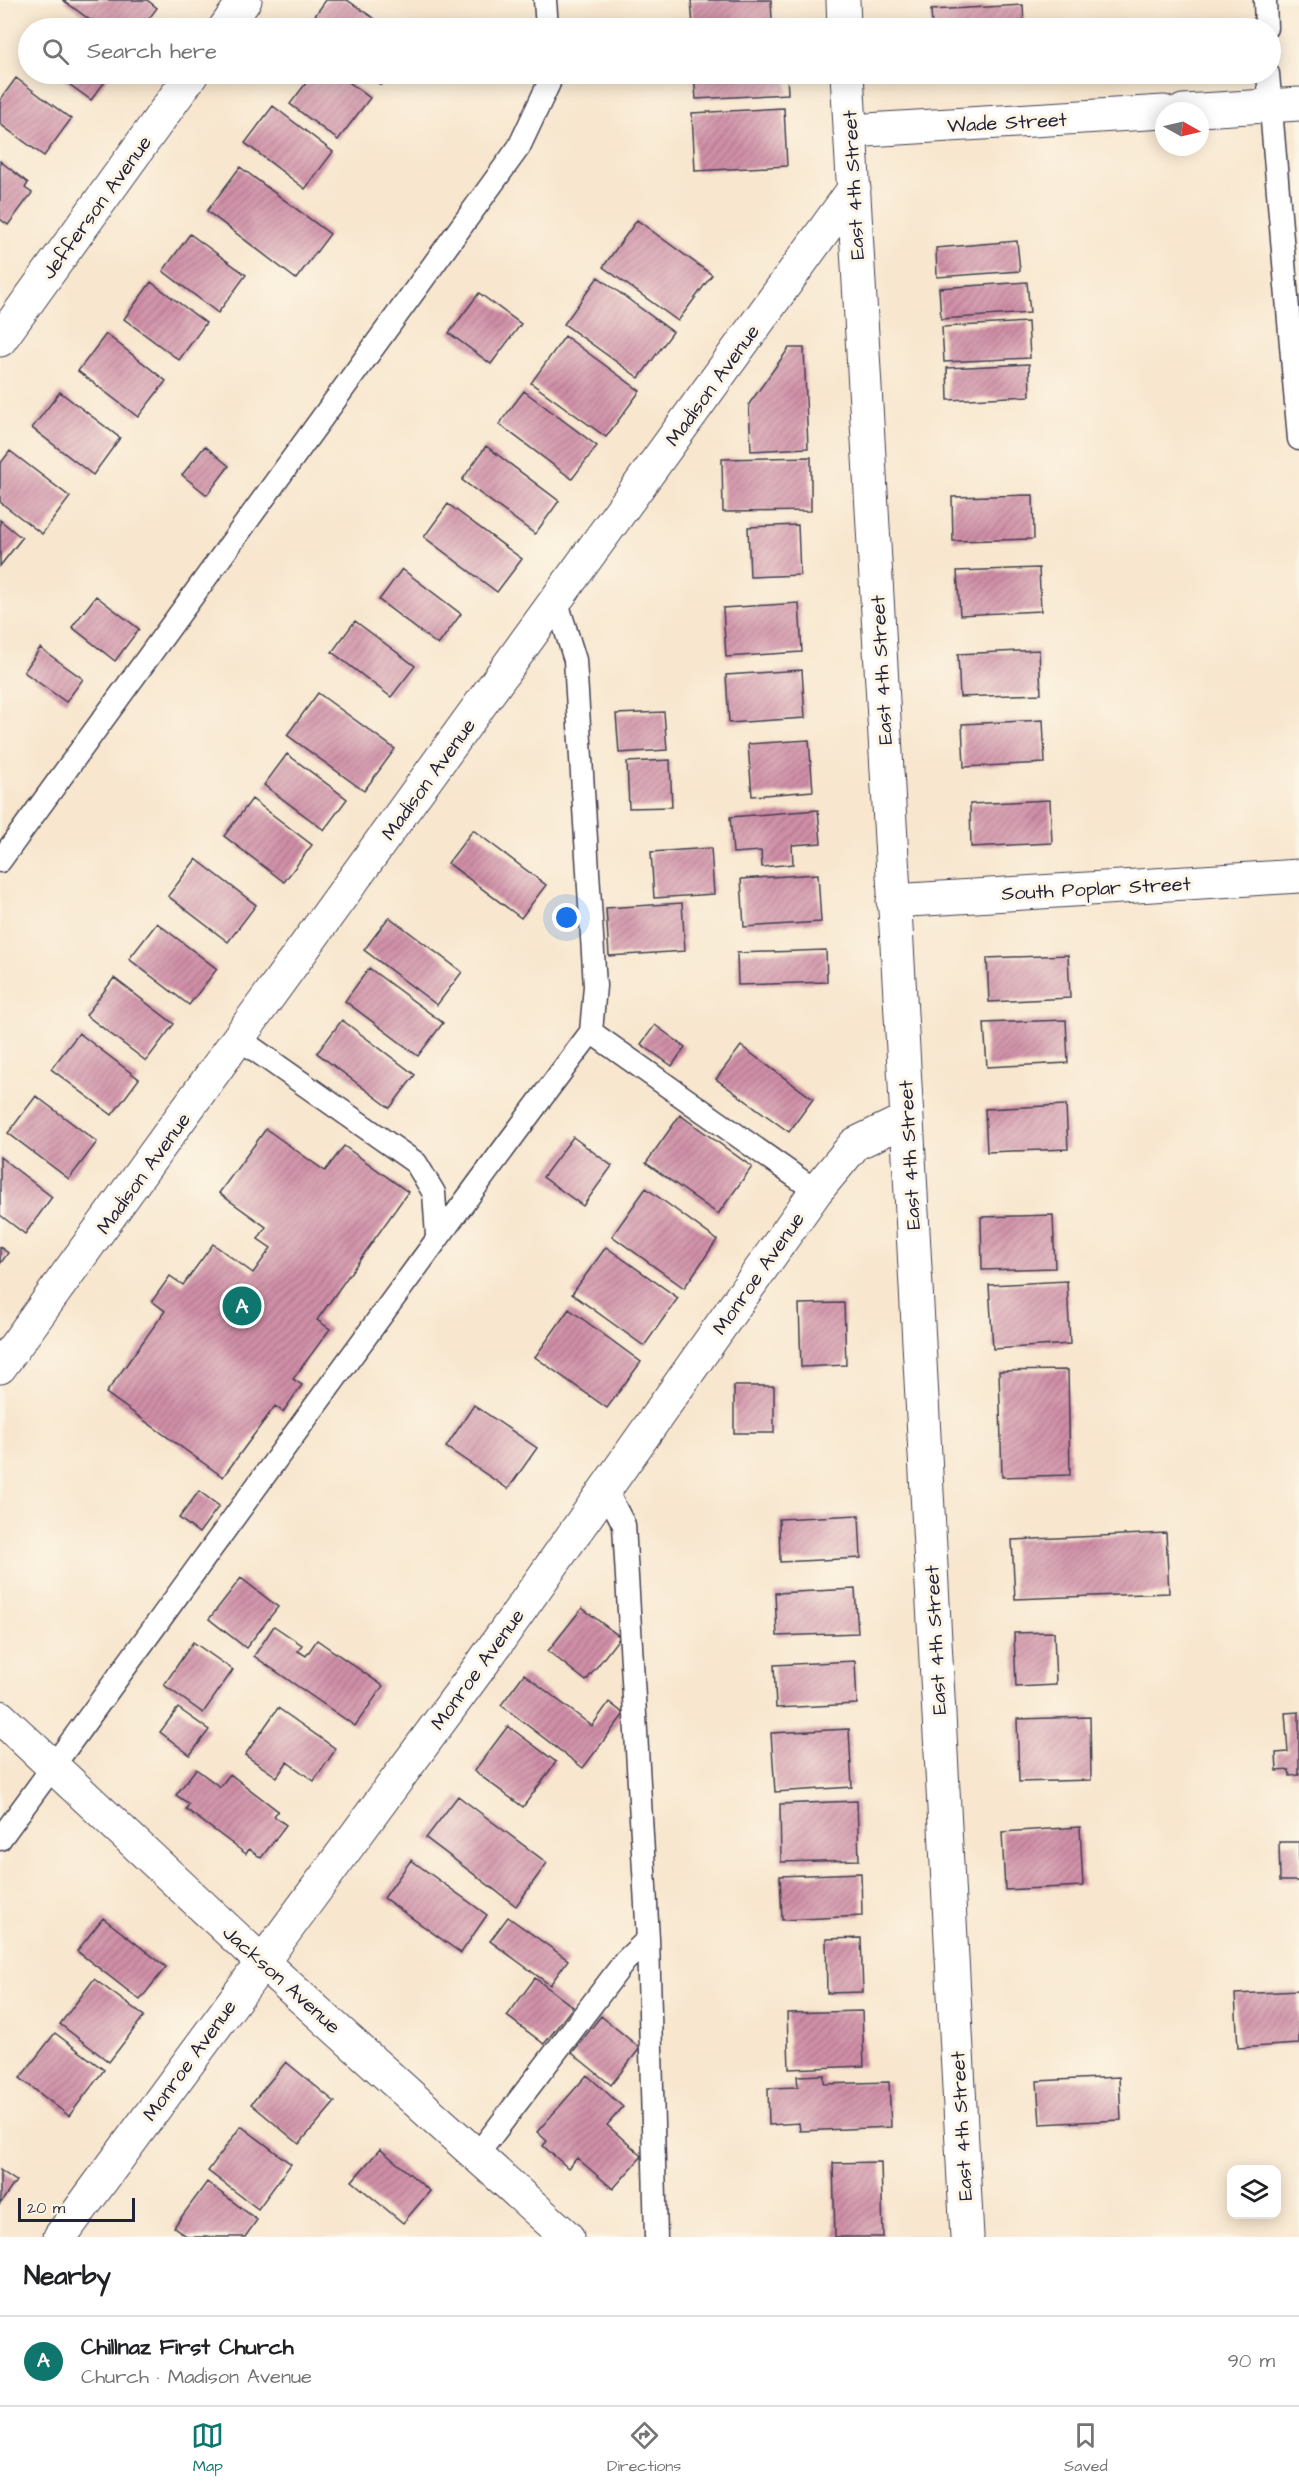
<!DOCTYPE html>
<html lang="en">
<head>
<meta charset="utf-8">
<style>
	:root { --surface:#fff; --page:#f6f6f6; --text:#202124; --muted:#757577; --line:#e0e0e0; --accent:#0f766e }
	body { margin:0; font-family:"Architects Daughter",sans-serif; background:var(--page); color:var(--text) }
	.controls { position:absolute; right:18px; bottom:18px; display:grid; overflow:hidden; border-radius:12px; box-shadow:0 3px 15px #0003 }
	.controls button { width:54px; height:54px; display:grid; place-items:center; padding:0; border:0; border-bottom:2px solid var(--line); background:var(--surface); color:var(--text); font:30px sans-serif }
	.compass { position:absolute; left:1155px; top:102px; width:54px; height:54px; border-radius:50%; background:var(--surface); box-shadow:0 3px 15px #0003; rotate:98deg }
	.scale { position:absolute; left:18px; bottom:15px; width:117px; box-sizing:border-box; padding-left:6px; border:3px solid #22223b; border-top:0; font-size:16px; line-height:21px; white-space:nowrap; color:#22223b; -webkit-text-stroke:4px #fcf5e5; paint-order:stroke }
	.you { position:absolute; left:567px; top:918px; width:21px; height:21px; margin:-15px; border:4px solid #fff; border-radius:50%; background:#1a73e8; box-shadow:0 0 0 9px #1a73e833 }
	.badge { display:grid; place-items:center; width:39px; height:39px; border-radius:50%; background:var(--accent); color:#fff; font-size:20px; font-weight:700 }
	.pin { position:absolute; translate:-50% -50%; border:3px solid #fff; box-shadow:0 2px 6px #0006 }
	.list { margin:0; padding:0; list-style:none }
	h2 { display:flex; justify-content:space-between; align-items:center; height:78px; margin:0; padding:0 24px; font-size:26px }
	h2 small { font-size:20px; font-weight:400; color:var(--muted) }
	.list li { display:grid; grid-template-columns:39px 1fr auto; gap:18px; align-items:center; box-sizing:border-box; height:90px; padding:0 24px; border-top:2px solid var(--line) }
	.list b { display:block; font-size:22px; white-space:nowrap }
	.list p { margin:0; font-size:20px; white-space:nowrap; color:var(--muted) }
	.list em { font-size:20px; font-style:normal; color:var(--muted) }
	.icon { flex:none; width:33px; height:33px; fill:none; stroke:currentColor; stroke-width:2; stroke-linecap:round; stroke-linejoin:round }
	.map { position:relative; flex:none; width:1299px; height:2237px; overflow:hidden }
	.search { position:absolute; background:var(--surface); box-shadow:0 3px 15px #0003; left:18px; right:18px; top:18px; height:66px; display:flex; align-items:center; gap:15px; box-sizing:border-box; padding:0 21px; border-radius:33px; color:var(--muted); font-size:22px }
	.sheet { height:168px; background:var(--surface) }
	nav { display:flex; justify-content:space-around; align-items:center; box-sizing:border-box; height:84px; border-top:2px solid var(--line); background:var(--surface); font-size:16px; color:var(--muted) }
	nav a { display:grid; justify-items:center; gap:3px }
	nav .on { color:var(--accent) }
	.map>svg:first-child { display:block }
	.building { fill:url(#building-hatch) }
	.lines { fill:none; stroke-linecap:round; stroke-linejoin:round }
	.lane-casing { stroke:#423f51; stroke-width:25 }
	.street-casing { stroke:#423f51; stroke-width:35 }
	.lane { stroke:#fff; stroke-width:22 }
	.street { stroke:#fff; stroke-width:33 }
	.labels { text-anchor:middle; stroke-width:6; stroke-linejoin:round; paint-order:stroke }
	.street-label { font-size:20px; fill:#22223b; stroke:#fcf5e5 }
</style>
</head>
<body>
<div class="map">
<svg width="1299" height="2237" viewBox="0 0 1299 2237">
	<defs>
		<pattern id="building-hatch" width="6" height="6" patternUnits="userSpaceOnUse" patternTransform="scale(1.5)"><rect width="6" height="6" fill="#d08fa7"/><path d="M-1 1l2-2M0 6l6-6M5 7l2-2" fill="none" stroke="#a87489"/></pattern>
	</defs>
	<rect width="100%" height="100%" fill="#fcf5e5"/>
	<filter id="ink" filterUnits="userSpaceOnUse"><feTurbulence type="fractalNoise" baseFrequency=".0167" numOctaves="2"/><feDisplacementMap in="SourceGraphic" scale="12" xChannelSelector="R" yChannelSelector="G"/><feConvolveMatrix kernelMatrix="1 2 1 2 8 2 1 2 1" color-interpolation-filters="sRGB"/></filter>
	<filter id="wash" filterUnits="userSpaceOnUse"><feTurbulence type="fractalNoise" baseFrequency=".008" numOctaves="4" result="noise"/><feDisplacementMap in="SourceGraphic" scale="24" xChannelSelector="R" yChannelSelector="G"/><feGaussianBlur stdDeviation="1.35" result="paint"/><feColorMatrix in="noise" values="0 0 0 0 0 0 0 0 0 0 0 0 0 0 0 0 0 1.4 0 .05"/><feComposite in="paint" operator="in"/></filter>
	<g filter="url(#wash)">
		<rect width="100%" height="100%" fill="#f8e6ce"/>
		<g id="blocks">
			<path class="building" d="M63 0H147L157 8 142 28H101Z
				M326 0H347L388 28H316L309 24Z
				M691 0H771L772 21 693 26Z
				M1023 5 1024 28H932L931 10Z
				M63 22 72 28H58Z
				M55 74H111L91 100Z
				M313 74H338L370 98 338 140 290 104Z
				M364 74H389L381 85Z
				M694 74H787L788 94 696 99Z
				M16 78 71 119 44 156 0 124V100Z
				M273 106 333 152 305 189 245 143Z
				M784 108 787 166 695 171 692 113Z
				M0 161 28 183 25 188 32 193 8 225 0 219Z
				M240 167 330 234 296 279 207 211Z
				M637 220 712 275 678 321 603 267Z
				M190 234 246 275 218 313 163 271Z
				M1017 241 1020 271 937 277 936 248Z
				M598 277 673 332 639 378 564 324Z
				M151 282 206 323 179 360 124 319Z
				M1027 282 1030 313 941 319 939 288Z
				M479 293 521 324 491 364 449 333Z
				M1028 322 1030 358 944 362 942 327Z
				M106 334 166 381 138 417 78 371Z
				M565 336 640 391 606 437 531 383Z
				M789 348H804L808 448 751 451 749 404Z
				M1029 364 1030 396 948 400 947 368Z
				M524 391 597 446 572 479 499 424Z
				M60 392 120 438 93 475 32 428Z
				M205 446 229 466 207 495 182 475Z
				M486 446 559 501 535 534 462 480Z
				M10 451 70 497 42 534 0 502V464Z
				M811 457V511L723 512 722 459Z
				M1033 495 1034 539 953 541 952 497Z
				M448 504 522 559 497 592 424 537Z
				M0 520 22 538 0 566Z
				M798 525 800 575 750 577 748 527Z
				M1039 568 1041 611 960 615 957 571Z
				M402 569 461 614 438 645 379 600Z
				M96 596 139 629 115 661 72 627Z
				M799 603 802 652 726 657 723 608Z
				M355 621 415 666 391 697 332 652Z
				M40 648 83 679 66 702 24 672Z
				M1039 650 1041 694 960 697 958 654Z
				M802 670 805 718 729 723 726 675Z
				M318 693 395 749 364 791 287 735Z
				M664 712 667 750 619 753 616 714Z
				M1043 720 1045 763 964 767 962 724Z
				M809 740 813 791 752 796 748 744Z
				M287 754 347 799 324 830 264 785Z
				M670 760 672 807 629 808 627 762Z
				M252 799 312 845 284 882 224 836Z
				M1050 800 1052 843 971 847 970 804Z
				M818 810 821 843 792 845 793 864 762 867 761 851 733 853 730 817Z
				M473 830 546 885 521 918 448 863Z
				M711 848 714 894 654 898 651 852Z
				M196 859 256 905 228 942 168 896Z
				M818 874 821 922 744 927 741 879Z
				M682 903 685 951 609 956 606 908Z
				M389 917 462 972 437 1005 364 950Z
				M157 923 217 969 189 1005 129 959Z
				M826 950 827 982 738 985 737 953Z
				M1068 955 1070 998 989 1002 987 958Z
				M369 968 443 1023 418 1056 345 1001Z
				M114 978 174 1024 146 1061 86 1015Z
				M342 1020 415 1075 390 1108 317 1053Z
				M1066 1020 1068 1063 987 1067 984 1023Z
				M655 1025 685 1047 672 1066 641 1044Z
				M79 1033 139 1079 112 1115 51 1069Z
				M741 1046 813 1099 789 1132 716 1079Z
				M36 1096 97 1142 69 1179 8 1133Z
				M1066 1105 1068 1149 987 1152 985 1109Z
				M680 1115 752 1167 718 1214 646 1163Z
				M266 1129 325 1171 344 1146 408 1192 317 1320 330 1329 293 1379 302 1385 283 1412 275 1406 223 1477 106 1393 165 1311 152 1301 170 1276 183 1285 213 1244 253 1273 271 1248 258 1239 266 1227 219 1193Z
				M573 1137 612 1166 583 1206 543 1177Z
				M0 1157 52 1197 25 1234 0 1215Z
				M646 1188 717 1240 684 1288 612 1236Z
				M1053 1215 1055 1268 982 1270 981 1217Z
				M0 1247 8 1253 0 1264Z
				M606 1247 678 1298 644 1346 572 1294Z
				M1067 1281 1070 1344 993 1349 989 1285Z
				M844 1303 846 1365 801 1367 799 1304Z
				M569 1309 641 1362 607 1408 535 1357Z
				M1068 1370 1070 1475 1002 1477 999 1371Z
				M734 1386H774V1433H734Z
				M474 1405 537 1448 508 1489 446 1447Z
				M199 1491 219 1506 199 1533 179 1518Z
				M859 1515 861 1558 780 1562 779 1519Z
				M1166 1533 1169 1593 1015 1599 1012 1540Z
				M241 1578 278 1607 246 1648 209 1619Z
				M855 1589 858 1633 777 1636 775 1593Z
				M582 1608 620 1637 586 1681 548 1651Z
				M274 1626 302 1645 298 1651 306 1656 317 1640 383 1686 355 1726 254 1656Z
				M1054 1632 1056 1685 1016 1687 1014 1633Z
				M193 1642 233 1670 203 1713 164 1685Z
				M855 1661 857 1704 776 1708 774 1665Z
				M524 1674 592 1726 609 1702 624 1714 583 1768 501 1705Z
				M178 1708 209 1730 190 1755 160 1732Z
				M278 1708 336 1749 314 1781 287 1762 277 1777 245 1755Z
				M1299 1712V1775L1290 1776 1289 1770 1277 1771 1276 1753 1288 1752 1285 1713Z
				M1090 1717 1091 1780 1019 1782 1017 1719Z
				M508 1726 556 1762 523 1807 474 1771Z
				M849 1729 852 1787 775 1792 771 1733Z
				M196 1769 220 1787 230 1774 278 1811 274 1816 286 1825 261 1858 249 1849 246 1854 186 1809 189 1804 176 1795Z
				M458 1796 547 1863 516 1906 426 1838Z
				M857 1801 859 1860 781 1862 780 1804Z
				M1080 1827 1083 1886 1005 1890 1002 1832Z
				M1279 1842H1299V1881H1280Z
				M411 1860 487 1915 461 1953 384 1898Z
				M861 1873 862 1916 782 1920 780 1876Z
				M508 1917 568 1960 550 1985 490 1941Z
				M103 1918 166 1967 140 2000 77 1951Z
				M861 1938 863 1992 827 1993 826 1939Z
				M535 1978 573 2007 544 2044 507 2016Z
				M94 1979 144 2016 109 2062 60 2024Z
				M1299 1991V2044L1238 2048 1235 1994Z
				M862 2011 864 2066 789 2069 787 2013Z
				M601 2016 640 2048 611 2085 572 2053Z
				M55 2033 104 2070 69 2116 20 2078Z
				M286 2062 335 2102 299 2144 251 2104Z
				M587 2075 623 2107 607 2125 642 2156 613 2189 577 2158 568 2168 543 2146 547 2141 537 2132Z
				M824 2075V2084L889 2082 891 2127 800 2131 799 2123 769 2125 768 2088 798 2087 797 2076Z
				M1119 2077 1121 2120 1040 2124 1037 2081Z
				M241 2126 291 2164 258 2209 208 2171Z
				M380 2149 430 2191 403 2223 352 2181Z
				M881 2162 883 2237H835L833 2163Z
				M0 2170 16 2181 0 2204Z
				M207 2182 257 2220 245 2237H188L174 2227Z"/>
		</g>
	</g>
	<g filter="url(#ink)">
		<use href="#blocks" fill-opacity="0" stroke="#423f51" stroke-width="1.5"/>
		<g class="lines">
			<g class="lane-casing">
				<path id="lane" d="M545 0 547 28
					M1265 0 1266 28
					M1268 74 1299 439
					M556 599 575 660 595 986 591 1032
					M0 861 519 147 549 83V74
					M241 1040 416 1163 434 1193 437 1236
					M606 1490 624 1525 648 1939 656 2237
					M0 1839C197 1570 390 1299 591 1032L816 1191
					M477 2155 625 1961 648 1939"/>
			</g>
			<g class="street-casing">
				<path id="street" d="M843 0 844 28
					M225 28 245 0
					M847 74 907 1119 967 2237
					M1183 111 1299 104
					M850 131 1164 112
					M0 340 192 74
					M893 901 1299 876
					M0 1367C287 977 569 582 854 189
					M0 1717 261 1961 567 2237
					M60 2237 482 1664 816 1191 855 1144 907 1119"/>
			</g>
			<use href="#lane" class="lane"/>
			<use href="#street" class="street"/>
		</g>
	</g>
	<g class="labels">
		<g class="street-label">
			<text transform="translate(1007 122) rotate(-3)" y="7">Wade Street</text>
			<text transform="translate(853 185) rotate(-93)" y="7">East 4th Street</text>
			<text transform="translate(96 207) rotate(-54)" y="7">Jefferson Avenue</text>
			<text transform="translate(712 385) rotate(-54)" y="7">Madison Avenue</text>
			<text transform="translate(881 670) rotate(-93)" y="7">East 4th Street</text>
			<text transform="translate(428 779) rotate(-54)" y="7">Madison Avenue</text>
			<text transform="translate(1096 888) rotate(-3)" y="7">South Poplar Street</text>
			<text transform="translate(909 1155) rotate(-93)" y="7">East 4th Street</text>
			<text transform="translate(143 1173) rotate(-54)" y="7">Madison Avenue</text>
			<text transform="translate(758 1273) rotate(-55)" y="7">Monroe Avenue</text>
			<text transform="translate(935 1640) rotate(-93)" y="7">East 4th Street</text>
			<text transform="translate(477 1669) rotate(-54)" y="7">Monroe Avenue</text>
			<text transform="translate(282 1979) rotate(42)" y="7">Jackson Avenue</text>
			<text transform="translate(189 2060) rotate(-54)" y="7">Monroe Avenue</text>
			<text transform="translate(961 2126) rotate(-93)" y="7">East 4th Street</text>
		</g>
	</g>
</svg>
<div class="controls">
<button><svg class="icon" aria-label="layers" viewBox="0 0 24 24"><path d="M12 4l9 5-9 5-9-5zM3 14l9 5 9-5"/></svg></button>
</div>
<svg class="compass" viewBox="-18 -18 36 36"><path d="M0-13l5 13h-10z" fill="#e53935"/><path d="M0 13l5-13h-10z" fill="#757577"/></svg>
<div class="scale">20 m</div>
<div class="you"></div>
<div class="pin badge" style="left:242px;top:1306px">A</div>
<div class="search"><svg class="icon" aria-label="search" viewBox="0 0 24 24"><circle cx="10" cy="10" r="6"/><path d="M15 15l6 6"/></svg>Search here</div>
</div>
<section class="sheet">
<h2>Nearby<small></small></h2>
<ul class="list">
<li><span class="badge">A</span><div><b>Chillnaz First Church</b><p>Church · Madison Avenue</p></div><em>90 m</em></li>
</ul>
</section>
<nav>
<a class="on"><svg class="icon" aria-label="map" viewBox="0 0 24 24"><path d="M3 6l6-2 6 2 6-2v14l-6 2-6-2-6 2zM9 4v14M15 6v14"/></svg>Map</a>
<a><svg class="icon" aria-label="directions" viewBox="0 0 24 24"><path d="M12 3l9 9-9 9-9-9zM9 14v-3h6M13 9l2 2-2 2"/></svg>Directions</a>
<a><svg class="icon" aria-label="saved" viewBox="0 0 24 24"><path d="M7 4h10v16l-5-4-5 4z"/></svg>Saved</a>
</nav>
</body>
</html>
